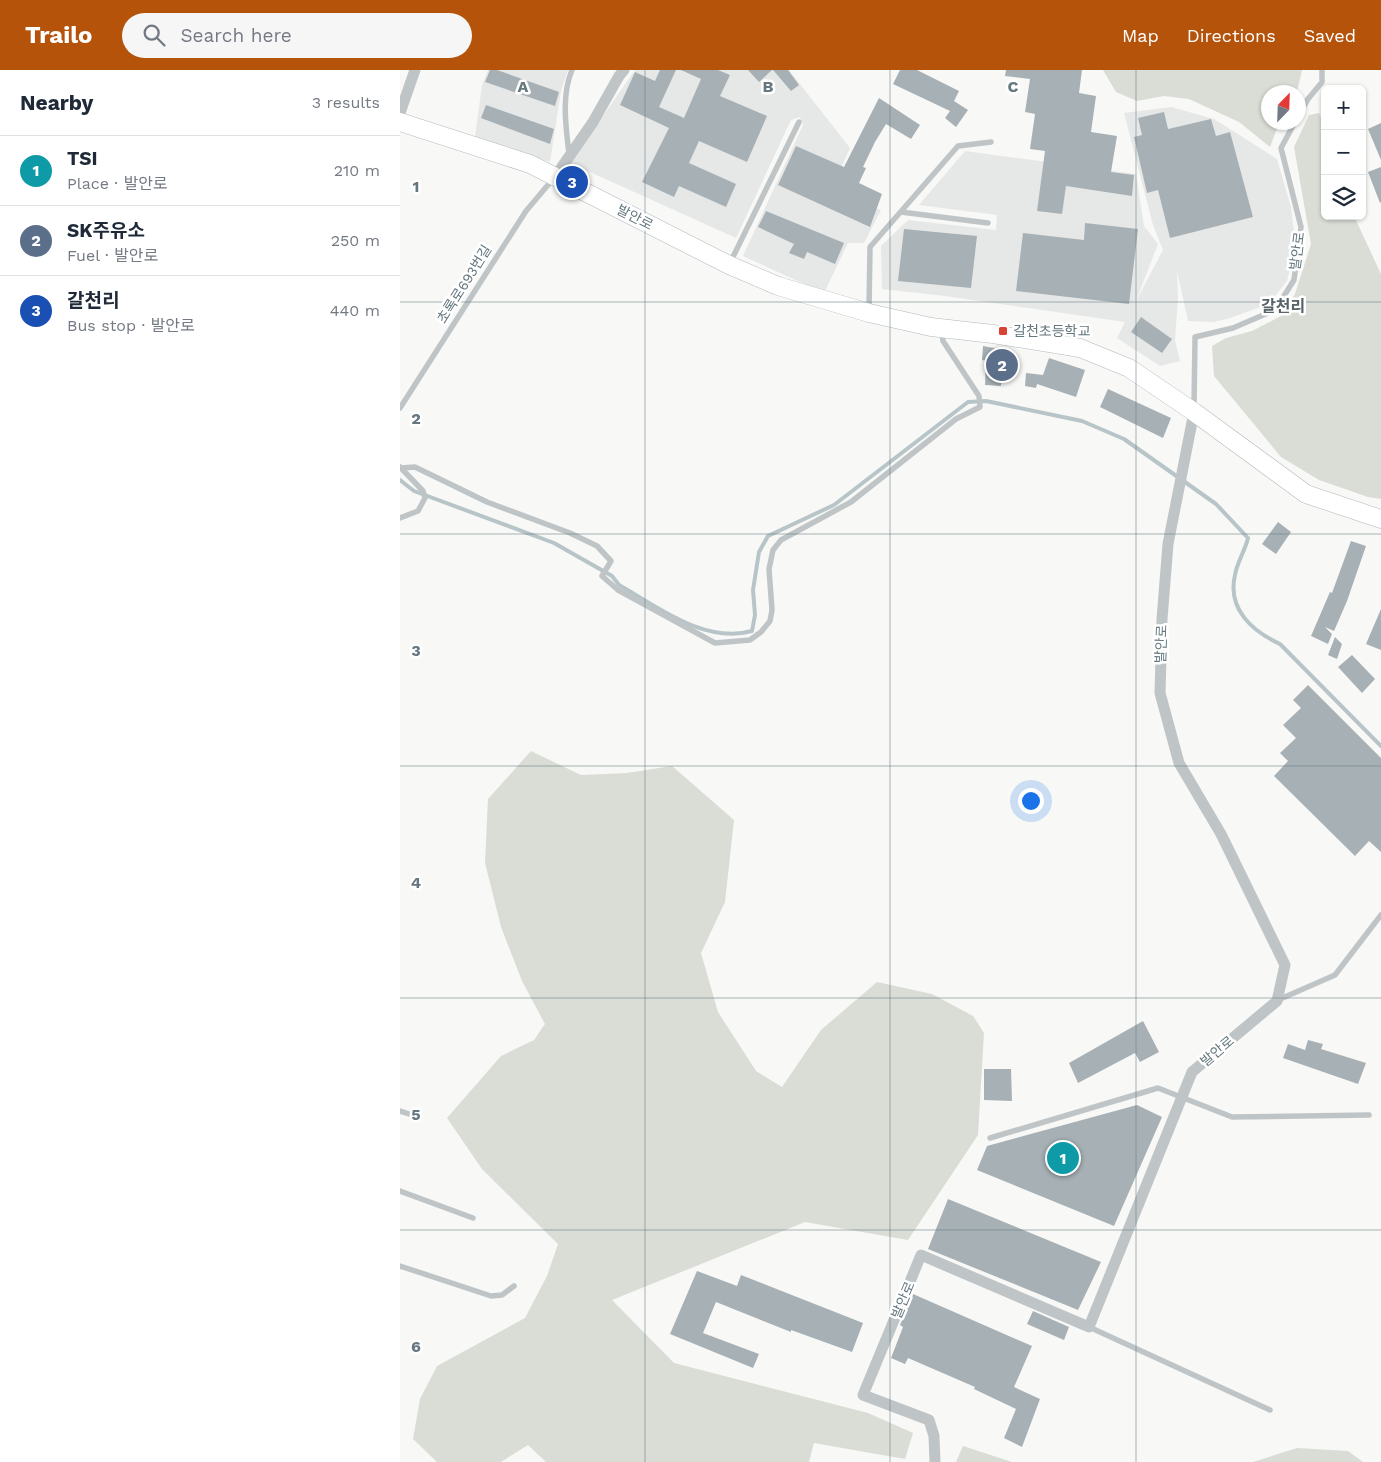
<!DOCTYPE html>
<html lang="en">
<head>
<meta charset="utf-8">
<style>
	:root { --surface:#fff; --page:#f6f6f7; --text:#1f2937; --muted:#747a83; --line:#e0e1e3; --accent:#b45309 }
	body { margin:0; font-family:"Work Sans","Noto Sans KR",sans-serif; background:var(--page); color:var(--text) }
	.controls { position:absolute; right:15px; top:15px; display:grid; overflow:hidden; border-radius:8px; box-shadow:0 1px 4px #0004 }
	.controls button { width:45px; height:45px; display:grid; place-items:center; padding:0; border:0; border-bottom:1px solid var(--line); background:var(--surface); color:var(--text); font:25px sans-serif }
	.compass { position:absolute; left:861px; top:15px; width:45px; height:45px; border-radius:50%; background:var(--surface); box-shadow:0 1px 4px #0004; rotate:23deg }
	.you { position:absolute; left:630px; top:730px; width:18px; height:18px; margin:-12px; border:4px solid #fff; border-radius:50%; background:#1a73e8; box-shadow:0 0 0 8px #1a73e833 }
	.badge { display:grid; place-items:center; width:32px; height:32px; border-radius:50%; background:var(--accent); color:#fff; font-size:16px; font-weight:700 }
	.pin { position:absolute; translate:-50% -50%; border:2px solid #fff; box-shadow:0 1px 5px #0006 }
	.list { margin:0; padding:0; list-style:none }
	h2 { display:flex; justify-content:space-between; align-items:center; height:65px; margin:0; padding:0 20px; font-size:21px }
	h2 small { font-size:16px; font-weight:400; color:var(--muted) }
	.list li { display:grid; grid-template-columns:32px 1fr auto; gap:15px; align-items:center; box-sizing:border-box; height:70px; padding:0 20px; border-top:1px solid var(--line) }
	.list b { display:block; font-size:19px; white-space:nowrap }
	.list p { margin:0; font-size:16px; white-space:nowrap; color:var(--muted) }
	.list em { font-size:16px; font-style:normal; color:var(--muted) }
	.icon { flex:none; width:28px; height:28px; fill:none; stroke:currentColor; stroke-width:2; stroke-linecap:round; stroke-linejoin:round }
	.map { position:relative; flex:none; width:981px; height:1392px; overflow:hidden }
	header { display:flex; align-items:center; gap:30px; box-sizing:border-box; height:70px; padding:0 25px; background:var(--accent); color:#fff }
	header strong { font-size:24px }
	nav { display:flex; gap:28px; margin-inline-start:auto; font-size:18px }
	.search { width:350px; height:45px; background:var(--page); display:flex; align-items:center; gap:12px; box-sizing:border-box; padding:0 18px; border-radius:28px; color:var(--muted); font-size:19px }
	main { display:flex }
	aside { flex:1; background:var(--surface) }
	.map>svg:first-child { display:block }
	.built { fill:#e6e8e7 }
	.green { fill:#d9ddd5 }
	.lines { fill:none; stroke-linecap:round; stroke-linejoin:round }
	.stream { stroke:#b8c5c8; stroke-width:4 }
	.building { fill:#a7b1b5 }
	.primary-casing { stroke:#b3b9bc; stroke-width:19 }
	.service { stroke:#bfc5c7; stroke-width:5.5 }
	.minor { stroke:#bfc5c7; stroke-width:11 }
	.primary { stroke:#fff; stroke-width:18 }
	.grid { fill:none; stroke:#65787f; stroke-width:1; stroke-opacity:0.55 }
	.poi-dot { fill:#d94235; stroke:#fff; stroke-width:2 }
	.labels { text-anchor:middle; stroke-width:5; stroke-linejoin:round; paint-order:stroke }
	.street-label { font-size:14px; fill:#65787f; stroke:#fff }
	.poi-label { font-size:14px; fill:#65787f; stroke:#fff; text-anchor:start }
	.quarter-label { font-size:16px; font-weight:bold; fill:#57656b; stroke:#fff }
	.grid-label { font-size:16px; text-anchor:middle; font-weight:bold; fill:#65787f; stroke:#fff; stroke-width:5; stroke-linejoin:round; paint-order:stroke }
</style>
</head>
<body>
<header>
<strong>Trailo</strong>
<div class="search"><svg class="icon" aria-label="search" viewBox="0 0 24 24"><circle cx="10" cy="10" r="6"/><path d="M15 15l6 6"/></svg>Search here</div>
<nav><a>Map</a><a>Directions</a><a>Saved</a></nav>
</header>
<main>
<aside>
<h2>Nearby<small>3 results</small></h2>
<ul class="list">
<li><span class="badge" style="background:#0f9aa8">1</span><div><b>TSI</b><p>Place · 발안로</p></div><em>210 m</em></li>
<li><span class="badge" style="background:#5c6f8a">2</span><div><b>SK주유소</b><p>Fuel · 발안로</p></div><em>250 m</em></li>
<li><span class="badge" style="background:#1a4fb4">3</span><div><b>갈천리</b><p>Bus stop · 발안로</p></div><em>440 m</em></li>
</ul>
</aside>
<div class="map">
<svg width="981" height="1392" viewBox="0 0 981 1392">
	<rect width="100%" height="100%" fill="#f8f8f6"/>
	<path class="built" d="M88 0H168L161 21 150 92 75 67 82 15Z
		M235 0H389L450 78 431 120 481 140 464 173H448L424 223 343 186 403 55 400 47 391 50 336 168 170 93Z
		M771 37 814 49 877 89 891 137 894 162 893 186 887 211 872 230 858 238 827 249 813 252 788 251 777 201 778 228 775 270 780 291 760 296 717 268 725 252 545 226 482 219 481 176 508 150 596 160 597 145 519 135 565 81 736 104 744 156 758 174 736 231 763 180 753 155 724 43Z"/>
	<path class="green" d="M703 0H902L897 22H868V52L879 53 870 77 839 52 789 29 764 26 737 31 716 22Z
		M919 43 925 58V146H954L981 204V429L968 427 919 410 881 387 814 306 812 276 826 268 852 261 881 246 895 224 911 174 894 77 909 45Z
		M131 681 181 705 227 703 272 696 334 750 325 832 301 883 318 942 356 1001 382 1017 421 960 477 912 532 924 573 946 584 963 578 1065 508 1170 405 1152 212 1230 274 1293 468 1343 513 1363 505 1389 414 1373 409 1392H146L128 1375 101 1392H37L13 1369 20 1329 37 1296 125 1248 147 1206 158 1174 82 1099 47 1048 101 986 134 970 145 954 122 911 101 857 85 793 88 729Z
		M563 1376 612 1392H556Z
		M897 1378 948 1381 963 1392H853Z"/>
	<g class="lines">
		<path class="stream" d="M0 410 14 421 154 473 212 506 219 515C258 537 304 574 352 561L355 545 353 520 359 482 368 466 434 435 568 332 586 331 682 351 724 369 816 434 848 468C845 481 837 492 835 505 827 539 852 561 880 574L981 676"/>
	</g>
	<path class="building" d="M90 0H97L159 22 155 36 85 12Z
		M260 0H276L259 37 275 44 284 48 301 9 281 0H318L330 5 320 26 367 46 347 92 299 71 289 93 336 114 326 137 279 116 274 127 242 112 269 58 220 35 235 2 255 11Z
		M348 0H372L359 12Z
		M373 0H388L399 15 391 21Z
		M500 0H517L559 21 554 31 568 40 556 57 545 48 550 41 493 14Z
		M606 0H682L679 23 696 26 691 62 717 66 711 102 734 105 732 126 666 116 662 144 637 141 645 81 630 79 635 44 625 42 630 9 605 6Z
		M479 28 520 55 511 69 486 54 475 72 463 97 466 98 459 113 482 124 470 157 378 115 396 76 444 97Z
		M86 35 154 59 150 74 81 48Z
		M764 42 768 59 811 49 816 66 830 62 853 147 770 168 758 120 747 123 734 67 742 65 738 48Z
		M981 53V90L968 59Z
		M981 97V132L980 133 968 102Z
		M366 141 444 173 435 194 407 182 404 189 389 183 394 174 358 157Z
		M685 153 738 159 729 234 616 221 623 163 684 170Z
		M504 159 577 166 571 218 498 211Z
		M741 247 772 269 762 283 731 262Z
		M583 276 610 281 609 295 602 294 601 316 585 315 586 291 582 290Z
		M649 288 685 300 676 327 637 314 636 318 625 316 626 303 643 305Z
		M708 319 771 348 763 368 700 337Z
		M878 452 891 462 876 484 862 474Z
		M951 471 966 476 947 531 934 561 925 557 932 564 928 574 911 566 930 522 932 523Z
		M981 539V580L966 574Z
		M935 567 942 574 937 589 928 585Z
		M952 585 975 609 962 623 938 597Z
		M908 615 981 688V782L969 771 955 786 874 706 888 691 880 683 896 668 883 655 901 638 893 630Z
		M743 951 759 982 740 992 735 983 678 1013 669 993Z
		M908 970 923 974 921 979 966 993 958 1014 883 988 888 974 905 980Z
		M584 999H611L612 1031 584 1030Z
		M737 1035 762 1047 714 1156 577 1100 587 1076Z
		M548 1129 701 1192 678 1240 528 1179Z
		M297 1201 337 1216 341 1205 463 1253 452 1282 391 1260V1262L316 1232 303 1263 359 1284 353 1298 270 1264Z
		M513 1224 632 1276 614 1317 640 1329 622 1377 604 1368 616 1339 574 1319 575 1317 508 1288 505 1294 491 1288 503 1257 500 1255Z
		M633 1241 669 1257 664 1270 627 1254Z"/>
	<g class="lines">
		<g class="primary-casing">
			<path id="primary" d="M0 52 130 94 329 195 378 216 469 243 531 257 593 264 680 278 729 298 794 342 906 424 981 449"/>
		</g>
		<path class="service" d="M898 46 908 29 922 12V0
			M169 84C166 57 161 26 172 0
			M501 142 588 153
			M330 193 399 52
			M469 241 470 177 558 76 591 72
			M794 337 795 267 833 258 875 240 894 210 901 157 881 78 895 52
			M0 338 126 141 153 109
			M0 397 23 421 25 428 18 441 0 448
			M1 398 15 397 87 432 170 463 197 476 211 491 202 506 218 520 315 573 350 570 361 562 370 551 372 540 369 499 373 480 381 470 451 432 556 349 580 337 579 326 543 271 542 261
			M878 930 935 905 981 845
			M0 1041 16 1046
			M590 1068 758 1018 832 1047 969 1045
			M0 1121 73 1148
			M0 1196 91 1226 102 1225 114 1216
			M689 1257 870 1340"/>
		<path class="minor" d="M0 43 15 0
			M155 107 193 52 219 6 224 0
			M535 1392 534 1366 529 1350 463 1325 521 1185 689 1257 792 1002 877 931 885 895 821 764 779 693 760 623 762 549 768 474 794 342"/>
		<use href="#primary" class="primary"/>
	</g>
	<path class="grid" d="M245 0V1392M490 0V1392M736 0V1392M0 232H981M0 464H981M0 696H981M0 928H981M0 1160H981"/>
	<rect class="poi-dot" x="598" y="256" width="10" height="10" rx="2.5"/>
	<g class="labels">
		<g class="street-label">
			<text transform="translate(235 147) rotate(27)" y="5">발안로</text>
			<text transform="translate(897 181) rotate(-83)" y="5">발안로</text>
			<text transform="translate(64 214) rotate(-58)" y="5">초록로693번길</text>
			<text transform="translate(761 574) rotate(-88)" y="5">발안로</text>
			<text transform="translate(817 981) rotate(-40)" y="5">발안로</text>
			<text transform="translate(503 1230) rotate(-67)" y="5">발안로</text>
		</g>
		<g class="poi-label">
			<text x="613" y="266">갈천초등학교</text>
		</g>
		<g class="quarter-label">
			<text x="883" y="242">갈천리</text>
		</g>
	</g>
	<g class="grid-label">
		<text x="123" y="22">A</text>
		<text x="368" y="22">B</text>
		<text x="613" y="22">C</text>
		<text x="16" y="122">1</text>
		<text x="16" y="354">2</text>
		<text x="16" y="586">3</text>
		<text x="16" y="818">4</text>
		<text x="16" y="1050">5</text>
		<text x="16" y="1282">6</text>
	</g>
</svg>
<div class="controls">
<button>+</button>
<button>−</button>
<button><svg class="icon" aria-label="layers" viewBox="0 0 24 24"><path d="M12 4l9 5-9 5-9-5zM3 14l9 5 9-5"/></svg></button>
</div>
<svg class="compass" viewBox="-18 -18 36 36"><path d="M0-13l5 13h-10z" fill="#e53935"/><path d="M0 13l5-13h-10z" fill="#747a83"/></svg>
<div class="you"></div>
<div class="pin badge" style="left:663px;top:1088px;background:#0f9aa8">1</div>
<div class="pin badge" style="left:602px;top:295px;background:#5c6f8a">2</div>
<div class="pin badge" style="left:172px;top:112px;background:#1a4fb4">3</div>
</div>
</main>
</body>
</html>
